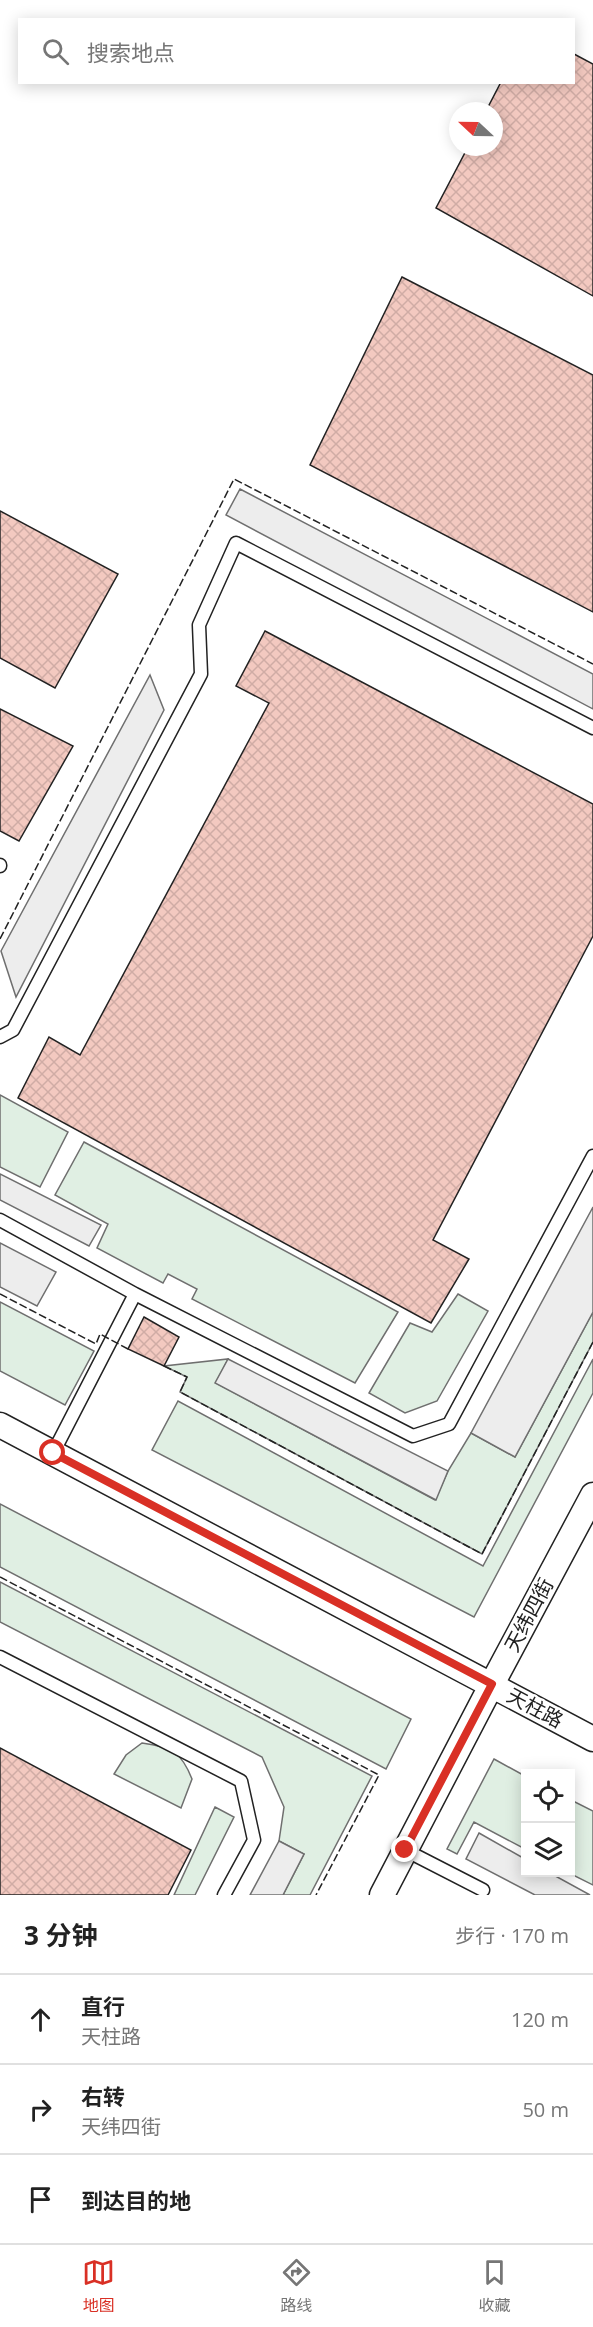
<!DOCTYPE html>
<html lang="zh">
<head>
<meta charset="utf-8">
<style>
	:root { --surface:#fff; --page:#f2f2f2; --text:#222; --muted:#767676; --line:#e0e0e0; --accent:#d93025 }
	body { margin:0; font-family:"Open Sans","Noto Sans SC",sans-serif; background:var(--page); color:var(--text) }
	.controls { position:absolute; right:18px; bottom:18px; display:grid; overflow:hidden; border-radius:0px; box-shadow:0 3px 15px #0003 }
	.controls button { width:54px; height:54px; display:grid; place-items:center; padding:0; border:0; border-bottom:2px solid var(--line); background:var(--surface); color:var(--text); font:30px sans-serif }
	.compass { position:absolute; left:449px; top:102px; width:54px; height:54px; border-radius:50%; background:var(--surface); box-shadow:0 3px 15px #0003; rotate:292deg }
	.stop { position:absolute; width:18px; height:18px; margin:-14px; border:4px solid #d93025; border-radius:50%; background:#fff }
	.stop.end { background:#d93025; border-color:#fff; box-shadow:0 2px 6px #0008 }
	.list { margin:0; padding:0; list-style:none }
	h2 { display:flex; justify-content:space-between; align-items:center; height:78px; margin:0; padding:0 24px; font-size:26px }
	h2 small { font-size:20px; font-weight:400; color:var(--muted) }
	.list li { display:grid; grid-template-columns:39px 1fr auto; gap:18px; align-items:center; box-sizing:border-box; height:90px; padding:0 24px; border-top:2px solid var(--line) }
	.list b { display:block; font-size:22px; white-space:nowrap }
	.list p { margin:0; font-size:20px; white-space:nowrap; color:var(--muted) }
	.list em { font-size:20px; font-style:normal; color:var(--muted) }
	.icon { flex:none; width:33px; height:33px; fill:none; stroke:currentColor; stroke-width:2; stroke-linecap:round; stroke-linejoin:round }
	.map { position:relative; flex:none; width:593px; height:1895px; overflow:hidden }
	.search { position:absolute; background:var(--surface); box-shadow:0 3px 15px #0003; left:18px; right:18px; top:18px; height:66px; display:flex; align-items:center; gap:15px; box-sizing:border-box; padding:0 21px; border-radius:0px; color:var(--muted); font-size:22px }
	.sheet { height:348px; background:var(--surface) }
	nav { display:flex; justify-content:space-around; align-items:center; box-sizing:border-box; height:84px; border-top:2px solid var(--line); background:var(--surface); font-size:16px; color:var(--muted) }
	nav a { display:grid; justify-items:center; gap:3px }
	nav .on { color:var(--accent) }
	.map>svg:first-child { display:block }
	.green { fill:#e0efe3; stroke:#6f6f6f; stroke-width:1.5 }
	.parking { fill:#ededed; stroke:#6f6f6f; stroke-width:1.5 }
	.building { fill:url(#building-cross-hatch); stroke:#222; stroke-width:1.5 }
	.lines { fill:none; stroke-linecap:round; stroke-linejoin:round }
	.service-casing { stroke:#222; stroke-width:15 }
	.minor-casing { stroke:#222; stroke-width:27 }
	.service { stroke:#fff; stroke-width:12 }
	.minor { stroke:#fff; stroke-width:24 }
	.fence { stroke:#222; stroke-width:1.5; stroke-dasharray:8 3; stroke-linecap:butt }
	.route { stroke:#d93025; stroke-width:8 }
	.labels { text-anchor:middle; stroke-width:4.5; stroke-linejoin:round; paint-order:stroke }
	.street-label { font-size:20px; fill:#222; stroke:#fff }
</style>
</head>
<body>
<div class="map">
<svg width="593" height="1895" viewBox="0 0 593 1895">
	<defs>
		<pattern id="building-cross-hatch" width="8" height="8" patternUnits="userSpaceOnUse" patternTransform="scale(1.5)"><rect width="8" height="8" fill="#f3c9c0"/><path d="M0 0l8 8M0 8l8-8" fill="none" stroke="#d0aca5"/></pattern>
	</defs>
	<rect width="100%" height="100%" fill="#fff"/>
	<path class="green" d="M0 1095 68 1132 40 1187 0 1167Z
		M84 1142 398 1312 355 1383 192 1299 197 1289 168 1274 163 1283 97 1248 108 1224 55 1195Z
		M458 1294 488 1311 437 1401 405 1413 369 1393 410 1323 432 1332Z
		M0 1302 94 1351 65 1405 0 1371Z
		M593 1312V1342L482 1554 180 1392 187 1377 164 1366 228 1359 216 1383 435 1500 448 1471 471 1433 515 1457Z
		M593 1359V1393L474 1617 152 1450 178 1401 483 1566Z
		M0 1504 411 1719 386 1769 0 1567Z
		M0 1582 372 1776 310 1895H283L304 1854 279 1841 284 1807 262 1757 0 1622Z
		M142 1743C171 1747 181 1751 192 1779L181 1808 114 1774 126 1755Z
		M494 1759 525 1776V1849L474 1822 457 1854 447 1849Z
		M571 1800 593 1811V1885L569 1873Z
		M215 1807 234 1817 195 1895H174Z"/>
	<path class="parking" d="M240 489 593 674V709L226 515Z
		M150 675 164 710 16 997 1 951Z
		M0 1174 101 1225 89 1246 0 1200Z
		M593 1207V1312L515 1457 471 1433Z
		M0 1243 56 1272 37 1306 0 1287Z
		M228 1359 448 1471 436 1500 215 1383Z
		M479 1833 525 1859 526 1872 550 1873 590 1895H535L466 1859Z
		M279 1841 304 1854 283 1895H250Z"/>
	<path class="building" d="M574 54 593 64V296L436 208 468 147H494V111H486L501 82H574Z
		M402 277 593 375V612L310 465Z
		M0 511 118 574 55 688 0 658Z
		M265 631 593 804V936L433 1240 469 1259 431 1323 18 1098 49 1037 80 1055 269 703 236 686Z
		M0 709 73 746 19 841 0 831Z
		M144 1317 179 1337 164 1366 128 1349Z
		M0 1748 191 1850 168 1895H0Z"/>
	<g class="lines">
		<g class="service-casing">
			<path id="service" d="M0 865V866
				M0 1037 13 1030 201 674 199 625 236 543 593 728
				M0 1220 135 1294 413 1436 449 1424 593 1156
				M53 1453 135 1294
				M0 1657 241 1781 254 1840 224 1895
				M405 1850 483 1890"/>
		</g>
		<g class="minor-casing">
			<path id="minor" d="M0 1425 593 1739
				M382 1895 492 1684 593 1495"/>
		</g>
		<use href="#service" class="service"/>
		<use href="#minor" class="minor"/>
		<path class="fence" d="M0 939 234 479 593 664
			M0 1294 96 1344 100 1334 128 1349
			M164 1366 187 1377 180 1392 482 1554 593 1342
			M0 1577 379 1775 316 1895"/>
	</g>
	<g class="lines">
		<path class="route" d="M53 1453 492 1684 405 1850"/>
	</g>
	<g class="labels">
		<g class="street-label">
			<text transform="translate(529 1615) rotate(-62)" y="7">天纬四街</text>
			<text transform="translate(535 1708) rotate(28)" y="7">天柱路</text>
		</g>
	</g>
</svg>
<div class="controls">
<button><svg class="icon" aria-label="locate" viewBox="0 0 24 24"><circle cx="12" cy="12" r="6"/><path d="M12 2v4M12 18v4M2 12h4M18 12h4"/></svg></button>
<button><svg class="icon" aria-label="layers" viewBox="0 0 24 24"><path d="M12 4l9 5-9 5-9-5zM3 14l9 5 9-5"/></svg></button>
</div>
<svg class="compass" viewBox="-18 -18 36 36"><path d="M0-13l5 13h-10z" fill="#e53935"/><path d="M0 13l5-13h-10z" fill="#767676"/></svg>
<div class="stop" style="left:53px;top:1453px"></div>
<div class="stop end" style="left:405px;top:1850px"></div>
<div class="search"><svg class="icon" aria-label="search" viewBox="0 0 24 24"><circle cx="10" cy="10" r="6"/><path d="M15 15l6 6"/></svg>搜索地点</div>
</div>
<section class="sheet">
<h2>3 分钟<small>步行 · 170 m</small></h2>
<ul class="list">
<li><svg class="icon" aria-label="ahead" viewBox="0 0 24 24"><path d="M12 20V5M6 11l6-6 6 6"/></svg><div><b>直行</b><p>天柱路</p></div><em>120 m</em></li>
<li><svg class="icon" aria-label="right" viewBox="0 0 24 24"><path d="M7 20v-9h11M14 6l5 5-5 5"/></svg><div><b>右转</b><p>天纬四街</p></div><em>50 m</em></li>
<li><svg class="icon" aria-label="arrive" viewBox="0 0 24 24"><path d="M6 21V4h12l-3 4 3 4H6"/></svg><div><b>到达目的地</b></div></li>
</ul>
</section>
<nav>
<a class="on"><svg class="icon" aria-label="map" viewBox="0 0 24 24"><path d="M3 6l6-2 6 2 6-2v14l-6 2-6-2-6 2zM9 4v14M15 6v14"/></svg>地图</a>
<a><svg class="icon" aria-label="directions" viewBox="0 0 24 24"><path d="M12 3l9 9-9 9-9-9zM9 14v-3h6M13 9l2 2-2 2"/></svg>路线</a>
<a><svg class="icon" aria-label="saved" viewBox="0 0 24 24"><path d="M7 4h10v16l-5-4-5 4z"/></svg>收藏</a>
</nav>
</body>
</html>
